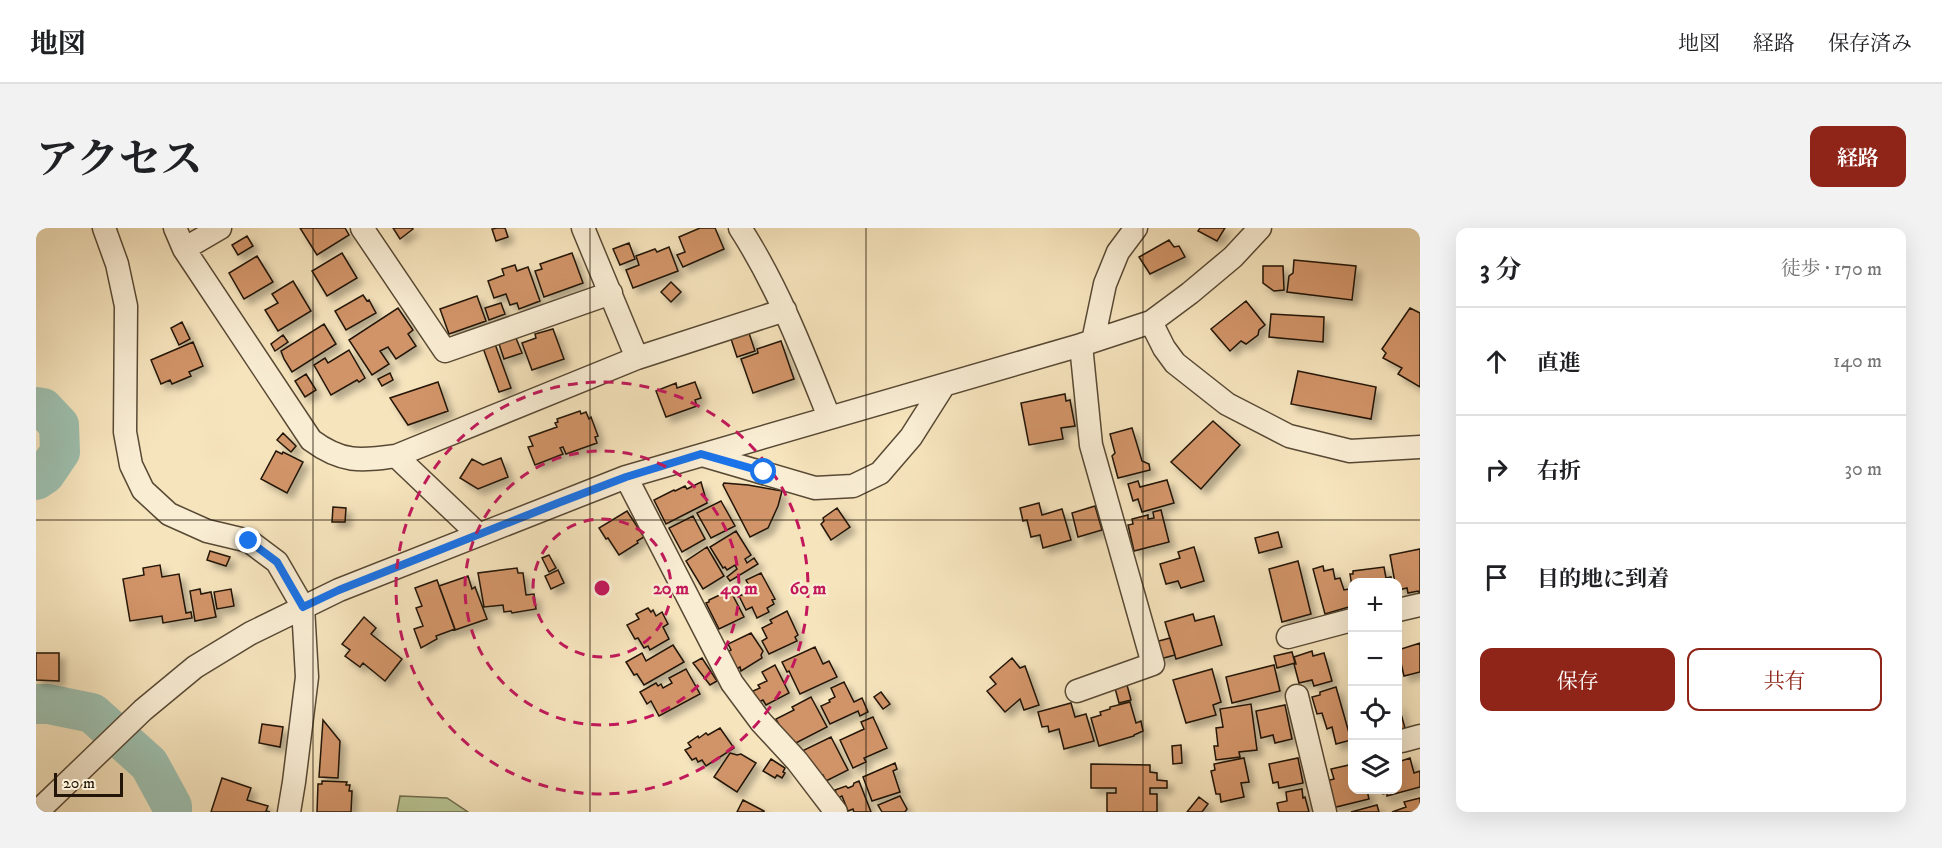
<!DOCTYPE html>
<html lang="ja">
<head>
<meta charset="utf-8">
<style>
	:root { --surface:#fff; --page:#f2f2f2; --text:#202124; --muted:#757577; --line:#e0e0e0; --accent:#8f2418 }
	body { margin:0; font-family:"IM FELL DW Pica","Noto Serif JP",serif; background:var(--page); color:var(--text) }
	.controls { position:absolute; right:18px; bottom:18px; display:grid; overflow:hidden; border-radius:12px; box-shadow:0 6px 24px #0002 }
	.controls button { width:54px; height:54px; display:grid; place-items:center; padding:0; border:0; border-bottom:2px solid var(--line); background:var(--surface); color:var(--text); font:30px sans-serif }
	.scale { position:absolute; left:18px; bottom:15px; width:69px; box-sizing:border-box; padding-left:6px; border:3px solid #231507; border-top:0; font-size:16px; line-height:21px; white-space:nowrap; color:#231507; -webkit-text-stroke:4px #f9edd4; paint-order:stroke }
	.stop { position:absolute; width:18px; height:18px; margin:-14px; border:4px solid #1a73e8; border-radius:50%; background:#fff }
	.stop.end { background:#1a73e8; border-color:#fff; box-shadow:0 2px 6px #0008 }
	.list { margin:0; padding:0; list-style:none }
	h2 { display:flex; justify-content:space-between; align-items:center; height:78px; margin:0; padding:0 24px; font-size:26px }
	h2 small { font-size:20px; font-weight:400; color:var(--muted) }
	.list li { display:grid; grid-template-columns:39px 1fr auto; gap:18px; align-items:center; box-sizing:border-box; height:108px; padding:0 24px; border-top:2px solid var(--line) }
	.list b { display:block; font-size:22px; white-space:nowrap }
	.list em { font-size:20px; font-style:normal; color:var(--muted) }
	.actions { display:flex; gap:12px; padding:18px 24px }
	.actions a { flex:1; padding:14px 0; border:2px solid var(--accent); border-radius:12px; text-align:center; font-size:21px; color:var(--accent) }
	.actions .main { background:var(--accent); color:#fff }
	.icon { flex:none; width:33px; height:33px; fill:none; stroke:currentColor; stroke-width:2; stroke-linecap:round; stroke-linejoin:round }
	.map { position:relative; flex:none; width:1384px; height:584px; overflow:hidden; border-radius:12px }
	header { display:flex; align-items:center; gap:36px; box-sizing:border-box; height:84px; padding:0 30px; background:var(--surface); border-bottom:2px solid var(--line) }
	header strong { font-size:28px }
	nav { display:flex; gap:33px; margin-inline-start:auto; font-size:21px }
	.intro { display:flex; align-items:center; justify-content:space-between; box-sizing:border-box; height:144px; padding:0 36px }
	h1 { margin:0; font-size:42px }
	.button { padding:15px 27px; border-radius:12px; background:var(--accent); color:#fff; font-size:21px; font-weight:700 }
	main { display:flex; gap:36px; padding:0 36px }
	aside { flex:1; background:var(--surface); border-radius:12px; box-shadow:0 6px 24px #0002 }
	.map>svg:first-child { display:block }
	.green { fill:#b8c594; stroke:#6e6d4e; stroke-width:1.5 }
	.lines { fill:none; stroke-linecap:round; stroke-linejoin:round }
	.river { stroke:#9dbfae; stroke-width:40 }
	.building { fill:#d19467; stroke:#231507; stroke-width:1.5; filter:url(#shadow) }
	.minor-casing { stroke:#584934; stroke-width:25 }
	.minor { stroke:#f9edd4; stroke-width:22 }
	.route { stroke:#1a73e8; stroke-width:8 }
	.grid { fill:none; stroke:#231507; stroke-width:1.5; stroke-opacity:0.55 }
	.ring { fill:none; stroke:#c2185b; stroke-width:3; stroke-dasharray:10 8 }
	.centre { fill:#c2185b; stroke:#f9edd4; stroke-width:3 }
	.ring-label { font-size:18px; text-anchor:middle; font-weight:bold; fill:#c2185b; stroke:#f9edd4; stroke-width:4.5; stroke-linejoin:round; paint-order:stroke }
</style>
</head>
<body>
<header>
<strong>地図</strong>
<nav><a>地図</a><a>経路</a><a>保存済み</a></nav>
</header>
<div class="intro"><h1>アクセス</h1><a class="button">経路</a></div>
<main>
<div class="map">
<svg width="1384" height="584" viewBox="0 0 1384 584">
	<defs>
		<filter id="shadow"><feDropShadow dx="5.5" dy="5.5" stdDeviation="3" flood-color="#0004"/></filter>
	</defs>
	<rect width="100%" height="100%" fill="#f6e4bd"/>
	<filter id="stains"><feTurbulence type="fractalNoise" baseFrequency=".00333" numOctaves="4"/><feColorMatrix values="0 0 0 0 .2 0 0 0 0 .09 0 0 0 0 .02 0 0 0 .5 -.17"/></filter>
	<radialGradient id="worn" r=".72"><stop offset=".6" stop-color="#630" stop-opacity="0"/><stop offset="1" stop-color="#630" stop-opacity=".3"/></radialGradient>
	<path class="green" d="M364 568 411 570 432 584H361Z"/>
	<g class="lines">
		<path class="river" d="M0 179 7 180 23 197 24 224 9 246 0 252
			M0 476H12L56 485 113 536 136 578V584"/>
	</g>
	<path class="building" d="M264 0H309L313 7 281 27Z
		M357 0H376L377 1 364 11Z
		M461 0H469L472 9 460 13 456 1Z
		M664 0H679L688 21 647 39 641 27 649 24 643 9Z
		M1164 0H1189L1181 13 1162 3Z
		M211 8 217 18 202 27 196 17Z
		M1133 12 1138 19 1143 18 1149 29 1114 46 1103 29Z
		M593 15 599 31 584 37 577 21Z
		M633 19 642 43 597 60 590 42 603 37 600 28 619 21 621 24Z
		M306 25 321 50 291 68 276 43Z
		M536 25 547 55 508 69 499 43 506 41 504 36Z
		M221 28 237 54 208 71 193 45Z
		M1258 32 1320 38 1316 72 1251 64 1253 48 1257 45Z
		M479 37 481 43 492 39 504 73 483 81 481 75 474 77 470 66 458 70 452 53 468 47 466 41Z
		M1227 38H1247L1248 62 1238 63 1227 55Z
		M257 53 275 83 242 103 229 82 242 75 236 66Z
		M635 54 645 64 635 74 625 64Z
		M327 67 331 73 333 72 340 85 310 102 299 83Z
		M441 68 450 93 413 106 404 81Z
		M1210 73 1229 97 1223 102 1222 107 1210 116 1205 113 1194 123 1175 101Z
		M465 75 469 86 453 92 449 80Z
		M362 80 377 102 372 106 380 118 360 131 352 119 344 123 353 136 336 147 313 112Z
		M1374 80 1384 85V159L1362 146 1366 140 1347 130 1350 125 1346 121Z
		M1235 86 1288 89 1287 114 1233 109Z
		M146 94 154 111 143 117 135 100Z
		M288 96 300 116 256 144 248 131 245 123Z
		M517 101 528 131 496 142 486 115 500 110 499 106Z
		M713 105 719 123 701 129 695 111Z
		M247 107 252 114 239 123 235 116Z
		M480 110 486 125 468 131 463 116Z
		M745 113 758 151 717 165 705 131 722 125 721 121Z
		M157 114 167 138 153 144 155 148 136 156 134 152 125 156 115 132Z
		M459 116 475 160 463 164 447 120Z
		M313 122 329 150 323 154 321 152 295 167 278 137 289 130 292 135Z
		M1262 143 1340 159 1335 191 1255 176Z
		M354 145 357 152 346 158 342 151Z
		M270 146 280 162 269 169 259 153Z
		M402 154 412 183 372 197 354 170Z
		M659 154 665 170 659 172 661 178 630 189 620 163 640 155 641 160Z
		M1029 166 1030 173 1034 172 1039 198 1025 200 1027 211 993 217 985 175Z
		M544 183 545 186 550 184 553 191 555 189 562 208 559 209 561 215 530 226 527 219 524 220 527 226 499 237 492 219 497 218 493 209 521 199 519 195 522 194 521 191Z
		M1177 193 1204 217 1165 261 1135 234Z
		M1096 200 1106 233 1113 236 1114 242 1082 250 1076 228 1079 225 1074 206Z
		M247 205 260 218 255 224 241 212Z
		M240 223 246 226 247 224 267 234 251 265 225 251Z
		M465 230 472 249 442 261 424 250 436 231 447 237Z
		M1131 252 1138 275 1106 284 1102 271 1097 273 1092 256 1102 253 1104 259Z
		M665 254 671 275 630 296 618 272 638 262 639 263 649 258 651 261Z
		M688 255 712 257 746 263 742 278 732 300 714 309 687 257Z
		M685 273 699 298 675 310 661 285Z
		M1003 275 1006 287 1026 281 1035 312 1007 320 1004 307 995 309 991 292 987 293 984 280Z
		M1059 278 1066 302 1042 309 1036 285Z
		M297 279 310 280 309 294H296Z
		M801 280 814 299 795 312 785 296 788 293 787 290Z
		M1125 282 1133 314 1098 323 1092 297 1097 296 1096 291 1112 287V291L1118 290 1117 284Z
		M591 283 608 309 601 313 602 315 583 327 572 310 570 311 563 300Z
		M657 288 669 311 646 324 633 300Z
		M700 303 715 327 709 331 711 335 718 330 722 336 694 353 691 349 701 341 699 337 691 342 689 339 687 340 674 319Z
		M1242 304 1246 319 1223 325 1219 310Z
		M671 319 688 348 667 361 650 333Z
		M1158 319 1168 353 1145 360 1142 353 1130 356 1124 336 1144 330 1142 324Z
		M1384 321V366L1382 363 1372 365 1371 360 1362 362V355H1359L1354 327Z
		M174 323 194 329 190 338 171 332Z
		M513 327 520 340 513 344 506 330Z
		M1262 333 1275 386 1246 394 1233 341Z
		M124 337 126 349 143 346 150 385 155 384 156 390 127 395 126 388 94 393 87 351 108 347 107 340Z
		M1287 338 1288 343 1297 341 1299 351 1304 350 1308 362 1313 361 1316 378 1289 386 1277 341Z
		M1348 339 1350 350 1355 349 1356 355H1316V359L1314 346H1317V343Z
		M481 340 482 345H487L490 367 498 366 500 381 476 385 475 383 468 384 467 377 448 379 442 345Z
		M522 342 528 355 515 361 509 348Z
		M725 345 739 371 736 372 738 376 731 380 733 384 721 390 716 379 710 382 703 368 716 363 710 352Z
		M432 348 436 361 439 359 451 391 419 402 403 358Z
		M401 352 419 401 400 408 401 411 385 420 378 401 387 398 380 380 386 378 379 360Z
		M164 361 165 366 175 364 180 389 159 393 154 363Z
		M195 361 198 378 181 381 178 364Z
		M694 362 708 389 683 401 670 375 673 374V372Z
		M612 380 615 384 617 382 620 388 626 384 632 396 627 399 633 411 614 422 612 418 608 420 602 410 599 411 591 397 603 391 600 386Z
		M751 383 762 407 759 409 761 413 733 426 726 413 731 410 726 400 736 395 734 392Z
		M1157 386 1159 393 1178 388 1186 417 1140 431 1129 394Z
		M328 389 340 400 335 406 366 431 349 453 327 435 324 439 309 428 314 422 306 416Z
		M715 405 727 423 725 427 726 430 705 443 704 439 699 442 690 425 695 422 692 416Z
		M1134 410 1139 427 1124 431 1119 414Z
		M1384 415V444L1368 448 1362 422Z
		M637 417 648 434 608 457 601 446 598 447 590 434 606 425 610 433Z
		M779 419 787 436 793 433 801 449 764 466 753 443 751 444 746 434Z
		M1276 423 1277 428 1288 425 1296 453 1278 458 1276 452 1263 455 1258 436H1260L1258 429Z
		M1256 424 1259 435 1241 440 1238 428Z
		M0 425H23V453L0 452Z
		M666 430 681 453 674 457 657 435Z
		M976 430 984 440 989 438 1003 477 988 482 984 471 969 484 951 463 960 456 954 449Z
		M739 437 753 465 730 477 727 472 720 475 715 464 724 460 722 457 731 453 726 444Z
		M1238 437 1244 463 1196 475 1190 449Z
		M650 441 664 466 623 488 615 473 611 476 604 464 620 455 622 458 625 456 627 460 636 455 633 450Z
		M1176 441 1185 474 1177 477 1180 487 1150 495 1137 452Z
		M808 454 818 474 826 470 832 484 824 488 822 483 794 496 785 478 794 474 793 472 799 469 795 460Z
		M1091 457 1095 472 1083 475 1079 460Z
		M1300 459 1315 512 1300 516 1296 499 1291 501 1286 485 1281 486 1276 469 1284 467V464Z
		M845 464 854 476 847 481 838 469Z
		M775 469 791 499 754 518 740 491 758 482 756 479Z
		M1094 474 1100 495 1105 493 1107 503 1098 507V508L1063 518 1055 490 1065 487 1064 484 1074 481V479Z
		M1035 475 1039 489 1050 486 1058 513 1028 521 1023 501 1013 504 1012 498 1006 499 1002 484Z
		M1362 475 1369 500 1362 502Z
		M1215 476 1221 522 1203 524 1204 529 1180 532 1178 518H1182L1180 500 1187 499 1184 481Z
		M1249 477 1256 511 1239 515 1237 507 1225 510 1220 483Z
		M837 489 851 520 828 530 830 534 817 540 804 512 828 501 825 494Z
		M287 492 304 513 302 550 283 549Z
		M226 496 247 499 244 519 223 515Z
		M684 500 698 520 670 538 666 532 662 534 660 530 656 532 649 522 655 519 652 515 662 508 663 510 670 505 672 507Z
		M795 509 812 542 790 553 787 547 780 550 766 523Z
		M1145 517 1146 535 1137 536 1136 518Z
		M694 525 701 527 705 526 720 535 701 564 678 549Z
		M1208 530 1213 554 1205 555 1208 569 1185 574 1184 566H1180L1175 543 1179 542 1178 536Z
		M1262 530 1267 555 1243 560 1242 554 1237 555 1233 536Z
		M1374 530 1378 545 1384 543V559L1351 568V565L1347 566 1345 562H1362V534Z
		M735 531 749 540 747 544 749 545 746 550 741 547 739 550 727 543Z
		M859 535 861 541 857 543 864 564 836 573 827 549Z
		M1055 536 1114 537V544L1121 545V552L1131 553V560H1114V566H1121V584H1071V565H1080V560H1055Z
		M1313 537 1316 549V562H1331L1333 571 1296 580 1290 553 1298 551 1295 541Z
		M186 550 215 560 211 572 232 578 230 583 234 584H175Z
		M286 553 311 554 310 557H314L313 563H316L315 584H281L282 556H286Z
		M823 553 835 584H818L817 581 812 583 806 568 802 570 799 562 810 558 812 560 817 558 818 555Z
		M1266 561 1267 570 1269 569 1273 584H1243L1241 575 1251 573 1250 564Z
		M864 568 871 581 869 584H846L842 577Z
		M1163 569 1172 576 1166 584H1151Z
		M1384 570V584H1356L1370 579 1368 574Z
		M707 572 728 583V584H701Z
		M1341 577 1343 584H1315Z"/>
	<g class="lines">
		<g class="minor-casing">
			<path id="minor" d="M68 0 81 36 90 78 89 204 95 237 107 262 133 286 171 303 213 313 241 334 267 379 271 449 258 554 253 584
				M139 0 148 21 275 212C306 235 324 233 360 228L601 130 749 82
				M326 0 409 123 575 65
				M547 0 601 130
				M704 0C742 59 767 124 793 189
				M148 21 184 0
				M1115 94 1128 120 1139 135 1191 176 1253 208 1314 223 1384 219
				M1057 113 1069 56 1082 24 1100 0
				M666 227 779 260 817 258 844 245 875 209 908 157
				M360 228 442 306
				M590 249 696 455 725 494 761 533 800 584
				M1362 382 1384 377
				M1252 409 1316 392
				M1041 463 1117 436 1055 217 1045 117
				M1261 468 1289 584
				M1366 513 1384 508
				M1 584 107 482 159 439 215 405 303 362 590 249 1045 117 1115 94 1154 65 1197 29 1224 0"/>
		</g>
		<use href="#minor" class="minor"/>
	</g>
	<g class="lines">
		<path class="route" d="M213 313 241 334 267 379 303 362 522 275 590 249 665 226 728 244"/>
	</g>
	<path class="grid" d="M277 0V584M554 0V584M830 0V584M1107 0V584M0 292H1384"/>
	<g class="ring">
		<circle cx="566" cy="360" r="69"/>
		<circle cx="566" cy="360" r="137"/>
		<circle cx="566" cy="360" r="206"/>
	</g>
	<circle cx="566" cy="360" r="9" class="centre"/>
	<g class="ring-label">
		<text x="635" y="366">20 m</text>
		<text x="703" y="366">40 m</text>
		<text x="772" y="366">60 m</text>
	</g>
	<rect width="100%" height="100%" filter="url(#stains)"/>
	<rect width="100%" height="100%" fill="url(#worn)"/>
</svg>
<div class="controls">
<button>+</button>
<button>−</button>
<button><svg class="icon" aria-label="locate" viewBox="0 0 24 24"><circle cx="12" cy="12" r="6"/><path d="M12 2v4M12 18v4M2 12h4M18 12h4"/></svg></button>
<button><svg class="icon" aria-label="layers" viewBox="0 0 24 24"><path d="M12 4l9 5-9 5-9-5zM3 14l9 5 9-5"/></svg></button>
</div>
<div class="scale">20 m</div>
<div class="stop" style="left:728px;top:244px"></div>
<div class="stop end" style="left:213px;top:313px"></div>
</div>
<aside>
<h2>3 分<small>徒歩 · 170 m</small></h2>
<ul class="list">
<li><svg class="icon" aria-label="ahead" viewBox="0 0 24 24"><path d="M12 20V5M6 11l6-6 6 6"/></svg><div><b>直進</b></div><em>140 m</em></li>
<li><svg class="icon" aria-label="right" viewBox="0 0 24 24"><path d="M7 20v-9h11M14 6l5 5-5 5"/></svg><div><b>右折</b></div><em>30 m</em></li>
<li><svg class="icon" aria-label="arrive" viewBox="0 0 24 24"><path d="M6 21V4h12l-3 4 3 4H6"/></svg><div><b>目的地に到着</b></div></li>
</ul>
<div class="actions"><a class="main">保存</a><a>共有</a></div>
</aside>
</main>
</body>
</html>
